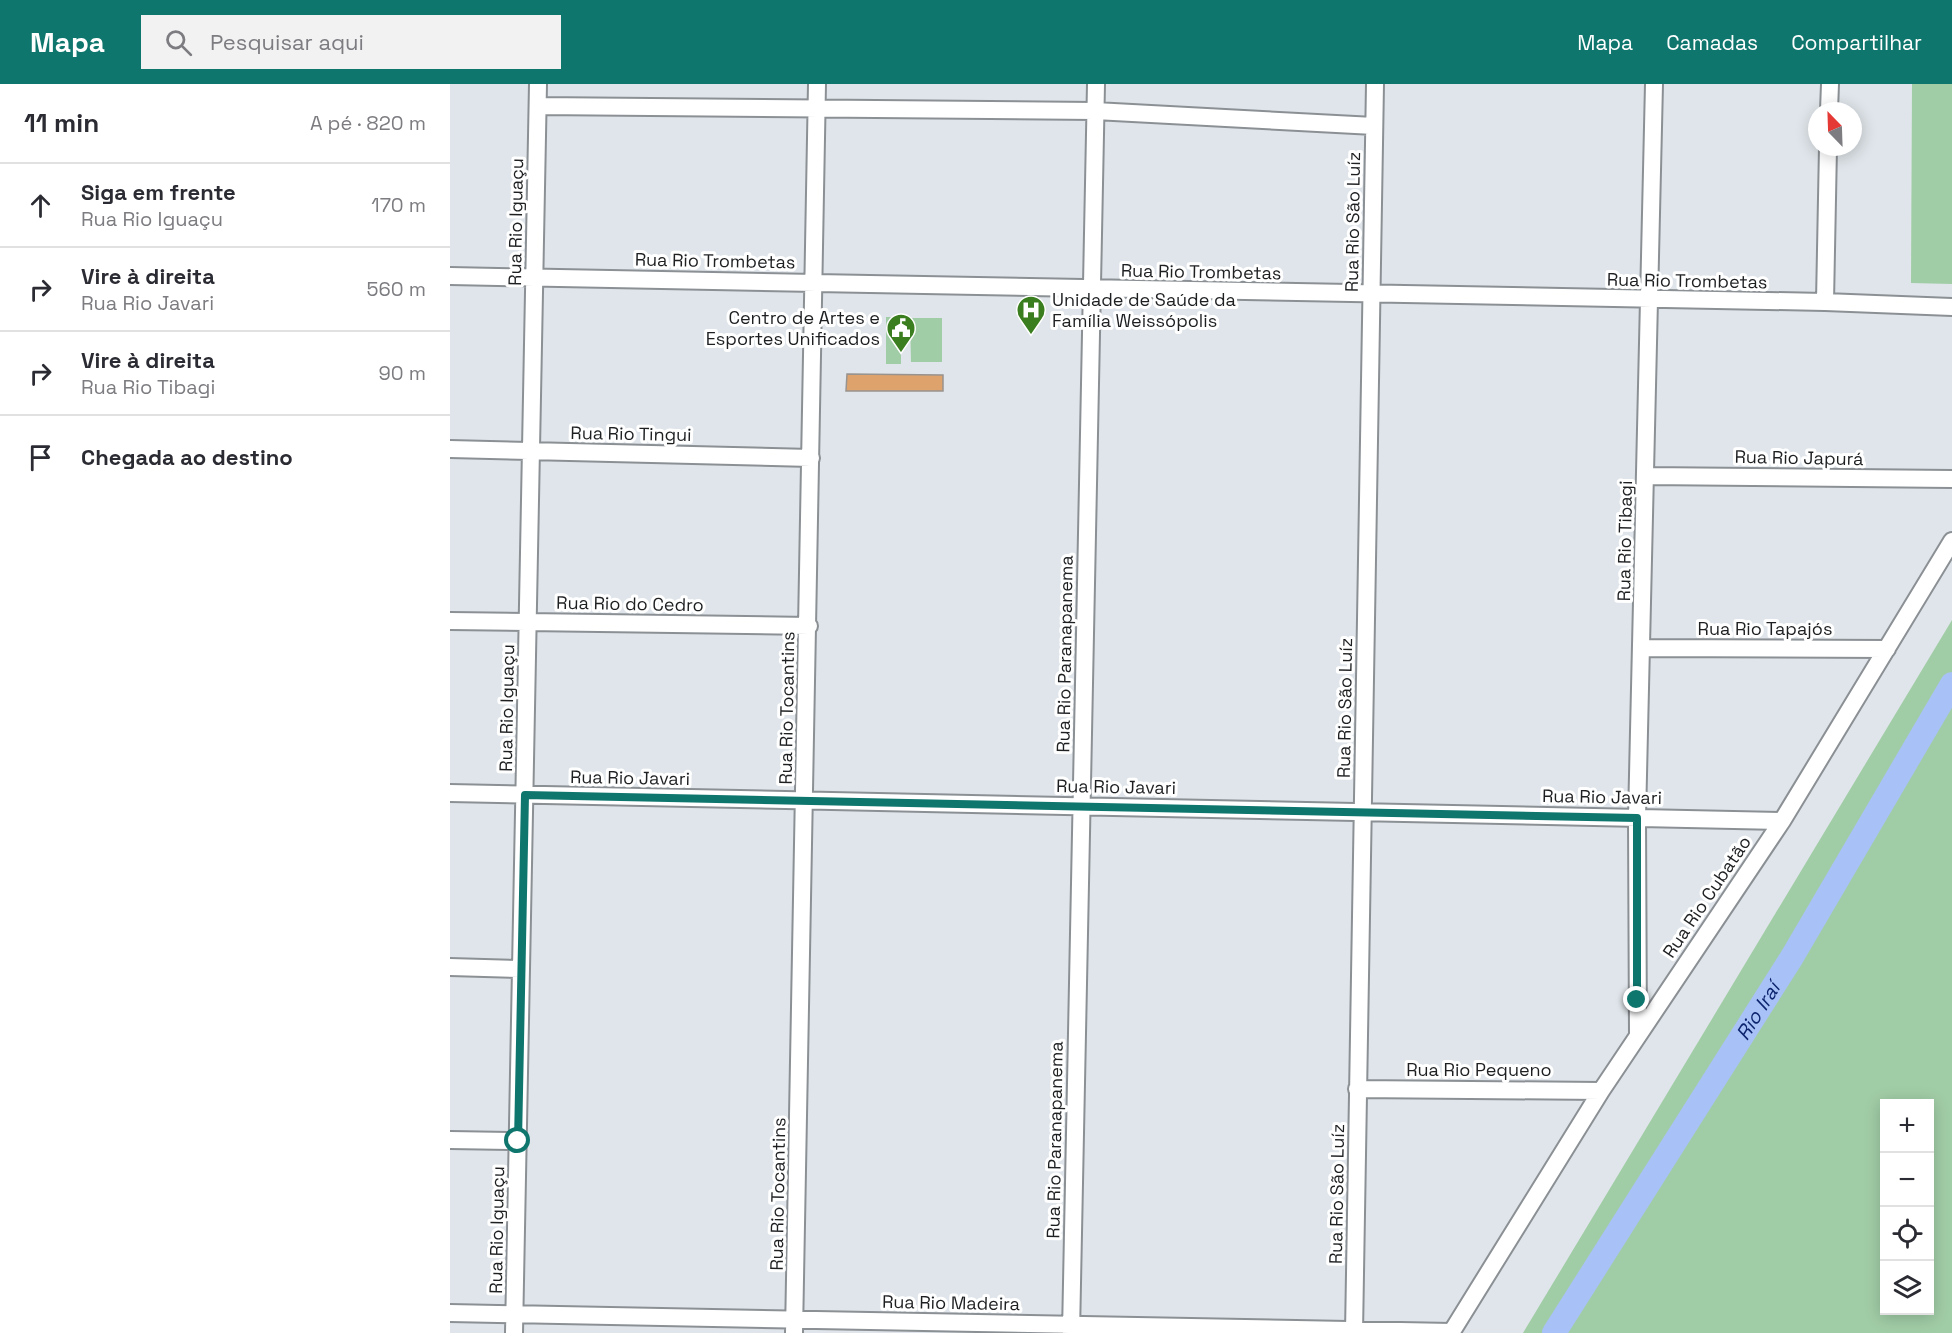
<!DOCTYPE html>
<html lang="pt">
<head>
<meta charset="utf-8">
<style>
	:root { --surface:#fff; --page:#f2f2f3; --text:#2b2b33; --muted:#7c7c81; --line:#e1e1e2; --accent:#0f766e }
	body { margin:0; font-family:"Space Grotesk",sans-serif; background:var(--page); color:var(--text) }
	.controls { position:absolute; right:18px; bottom:18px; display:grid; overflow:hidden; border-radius:0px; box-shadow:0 3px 15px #0003 }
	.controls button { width:54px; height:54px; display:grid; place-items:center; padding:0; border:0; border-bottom:2px solid var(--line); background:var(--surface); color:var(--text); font:30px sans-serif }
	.compass { position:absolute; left:1358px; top:18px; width:54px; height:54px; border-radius:50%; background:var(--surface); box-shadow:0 3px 15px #0003; rotate:337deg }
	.stop { position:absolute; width:18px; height:18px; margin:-14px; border:4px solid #0f766e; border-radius:50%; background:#fff }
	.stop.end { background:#0f766e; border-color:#fff; box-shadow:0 2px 6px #0008 }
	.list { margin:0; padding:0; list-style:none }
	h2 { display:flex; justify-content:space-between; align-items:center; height:78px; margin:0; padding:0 24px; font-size:26px }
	h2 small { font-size:20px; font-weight:400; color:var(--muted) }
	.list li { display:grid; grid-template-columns:39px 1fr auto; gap:18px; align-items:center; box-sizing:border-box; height:84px; padding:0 24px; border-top:2px solid var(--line) }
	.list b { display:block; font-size:22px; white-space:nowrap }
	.list p { margin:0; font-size:20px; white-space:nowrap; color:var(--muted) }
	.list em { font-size:20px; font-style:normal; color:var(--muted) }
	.icon { flex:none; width:33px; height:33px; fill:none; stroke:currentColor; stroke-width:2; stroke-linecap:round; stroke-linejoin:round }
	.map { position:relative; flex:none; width:1502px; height:1249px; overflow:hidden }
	header { display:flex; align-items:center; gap:36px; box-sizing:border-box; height:84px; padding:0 30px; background:var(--accent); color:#fff }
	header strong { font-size:28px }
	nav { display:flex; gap:33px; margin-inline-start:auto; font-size:21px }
	.search { width:420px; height:54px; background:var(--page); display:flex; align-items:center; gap:15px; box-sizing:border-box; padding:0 21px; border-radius:0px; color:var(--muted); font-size:22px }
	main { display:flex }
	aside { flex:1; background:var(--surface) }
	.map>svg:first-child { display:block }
	.green { fill:#a1cda6; fill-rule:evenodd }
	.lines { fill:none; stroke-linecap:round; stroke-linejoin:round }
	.river { stroke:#a8c1f6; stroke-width:24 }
	.building { fill:#dea36c; stroke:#99938f; stroke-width:1.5 }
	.minor-casing { stroke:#8b9095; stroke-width:20 }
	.minor { stroke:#fff; stroke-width:16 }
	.route { stroke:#0f766e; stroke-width:8 }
	.labels { text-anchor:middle; stroke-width:6; stroke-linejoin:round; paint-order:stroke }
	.street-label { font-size:18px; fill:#1d1f21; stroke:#fff }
	.poi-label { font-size:18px; fill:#1d1f21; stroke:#fff; text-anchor:start }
	.water-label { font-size:20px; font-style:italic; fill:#0d256f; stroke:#fff }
</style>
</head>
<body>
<header>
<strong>Mapa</strong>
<div class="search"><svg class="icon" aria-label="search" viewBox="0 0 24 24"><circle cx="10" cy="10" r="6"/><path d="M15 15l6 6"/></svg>Pesquisar aqui</div>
<nav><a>Mapa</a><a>Camadas</a><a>Compartilhar</a></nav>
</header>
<main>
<aside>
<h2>11 min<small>A pé · 820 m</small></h2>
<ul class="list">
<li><svg class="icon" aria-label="ahead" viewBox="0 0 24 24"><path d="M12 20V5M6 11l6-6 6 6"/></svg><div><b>Siga em frente</b><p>Rua Rio Iguaçu</p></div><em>170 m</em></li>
<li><svg class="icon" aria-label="right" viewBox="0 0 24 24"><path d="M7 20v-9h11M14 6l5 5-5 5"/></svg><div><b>Vire à direita</b><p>Rua Rio Javari</p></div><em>560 m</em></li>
<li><svg class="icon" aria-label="right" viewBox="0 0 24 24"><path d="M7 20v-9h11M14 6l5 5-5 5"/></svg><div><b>Vire à direita</b><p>Rua Rio Tibagi</p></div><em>90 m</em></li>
<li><svg class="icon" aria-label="arrive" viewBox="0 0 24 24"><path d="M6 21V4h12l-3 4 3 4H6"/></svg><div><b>Chegada ao destino</b></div></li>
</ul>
</aside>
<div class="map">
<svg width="1502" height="1249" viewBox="0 0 1502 1249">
	<rect width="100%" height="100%" fill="#dfe5ea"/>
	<path class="green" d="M1462 0H1502V200L1461 199Z
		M436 233H451V280H436Z
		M460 234H492V278H461Z
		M1502 536V1249H1073ZM1434 1020H1480V1226H1434Z"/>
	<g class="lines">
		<path class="river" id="s1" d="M1104 1249 1342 873 1502 600"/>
	</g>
	<path class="building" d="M397 290 493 291V307H396Z"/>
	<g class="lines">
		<g class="minor-casing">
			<path id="minor" d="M88 22 645 27 924 42
				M1379 27 1380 0
				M0 192 1375 218 1502 223
				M1375 218 1378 63
				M0 365 361 374
				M1196 392 1502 395
				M0 537 359 542
				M1193 564 1437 565
				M0 709 1332 737
				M0 883 71 885
				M1188 952 1187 734 1204 0
				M907 1005 1151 1007
				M0 1056 68 1057
				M0 1229 1002 1248
				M64 1249 88 0
				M344 1249 367 0
				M621 1249 646 0
				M904 1249 925 0
				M1001 1249 1151 1007 1332 737 1502 457"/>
		</g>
		<use href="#minor" class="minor"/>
	</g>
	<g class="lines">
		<path class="route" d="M68 1057 75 711 1187 734V916"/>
	</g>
	<defs>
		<g id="hospital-pin" transform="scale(1.5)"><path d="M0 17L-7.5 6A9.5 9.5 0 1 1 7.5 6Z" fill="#3b7e20" stroke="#fff"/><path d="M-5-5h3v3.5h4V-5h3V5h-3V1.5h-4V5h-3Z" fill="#fff"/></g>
		<g id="civic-pin" transform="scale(1.5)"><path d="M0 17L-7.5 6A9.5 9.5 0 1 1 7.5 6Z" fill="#3b7e20" stroke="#fff"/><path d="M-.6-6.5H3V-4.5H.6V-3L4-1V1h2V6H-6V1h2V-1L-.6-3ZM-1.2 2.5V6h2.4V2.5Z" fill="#fff"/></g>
	</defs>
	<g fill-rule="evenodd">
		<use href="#hospital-pin" x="581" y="226"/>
		<use href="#civic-pin" x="451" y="244"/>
	</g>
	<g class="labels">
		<g class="street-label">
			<text transform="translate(66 138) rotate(-89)" y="6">Rua Rio Iguaçu</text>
			<text transform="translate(903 138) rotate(-89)" y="6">Rua Rio São Luíz</text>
			<text transform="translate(265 177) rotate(1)" y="6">Rua Rio Trombetas</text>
			<text transform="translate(751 188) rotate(1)" y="6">Rua Rio Trombetas</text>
			<text transform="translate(1237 197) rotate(1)" y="6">Rua Rio Trombetas</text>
			<text transform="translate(181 350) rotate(1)" y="6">Rua Rio Tingui</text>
			<text transform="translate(1349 374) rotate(1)" y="6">Rua Rio Japurá</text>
			<text transform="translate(1175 457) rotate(-89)" y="6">Rua Rio Tibagi</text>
			<text transform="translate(180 520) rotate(1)" y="6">Rua Rio do Cedro</text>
			<text x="1315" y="551">Rua Rio Tapajós</text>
			<text transform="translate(615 570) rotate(-89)" y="6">Rua Rio Paranapanema</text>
			<text transform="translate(57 624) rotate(-89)" y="6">Rua Rio Iguaçu</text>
			<text transform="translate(337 624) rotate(-89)" y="6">Rua Rio Tocantins</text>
			<text transform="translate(895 624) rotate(-89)" y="6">Rua Rio São Luíz</text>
			<text transform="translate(180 694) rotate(1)" y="6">Rua Rio Javari</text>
			<text transform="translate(666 703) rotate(1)" y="6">Rua Rio Javari</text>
			<text transform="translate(1152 713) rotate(1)" y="6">Rua Rio Javari</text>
			<text transform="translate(1257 813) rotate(-56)" y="6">Rua Rio Cubatão</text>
			<text x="1029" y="992">Rua Rio Pequeno</text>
			<text transform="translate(605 1056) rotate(-89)" y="6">Rua Rio Paranapanema</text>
			<text transform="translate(328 1110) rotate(-89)" y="6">Rua Rio Tocantins</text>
			<text transform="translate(887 1110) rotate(-89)" y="6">Rua Rio São Luíz</text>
			<text transform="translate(47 1146) rotate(-89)" y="6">Rua Rio Iguaçu</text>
			<text transform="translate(501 1219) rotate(1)" y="6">Rua Rio Madeira</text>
		</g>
		<g class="poi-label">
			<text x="602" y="222">Unidade de Saúde da<tspan x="602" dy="21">Família Weissópolis</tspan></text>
			<text x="430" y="240" text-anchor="end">Centro de Artes e<tspan x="430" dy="21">Esportes Unificados</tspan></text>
		</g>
		<g class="water-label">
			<text dy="7" stroke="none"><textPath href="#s1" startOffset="381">Rio Iraí</textPath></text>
		</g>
	</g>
</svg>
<div class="controls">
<button>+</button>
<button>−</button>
<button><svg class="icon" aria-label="locate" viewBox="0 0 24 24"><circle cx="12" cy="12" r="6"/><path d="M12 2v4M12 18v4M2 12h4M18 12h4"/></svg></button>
<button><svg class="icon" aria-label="layers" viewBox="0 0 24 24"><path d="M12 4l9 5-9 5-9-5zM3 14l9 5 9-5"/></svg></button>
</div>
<svg class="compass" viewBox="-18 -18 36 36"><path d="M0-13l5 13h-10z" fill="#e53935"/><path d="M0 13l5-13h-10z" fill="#7c7c81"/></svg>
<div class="stop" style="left:68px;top:1057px"></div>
<div class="stop end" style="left:1187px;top:916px"></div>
</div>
</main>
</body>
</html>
